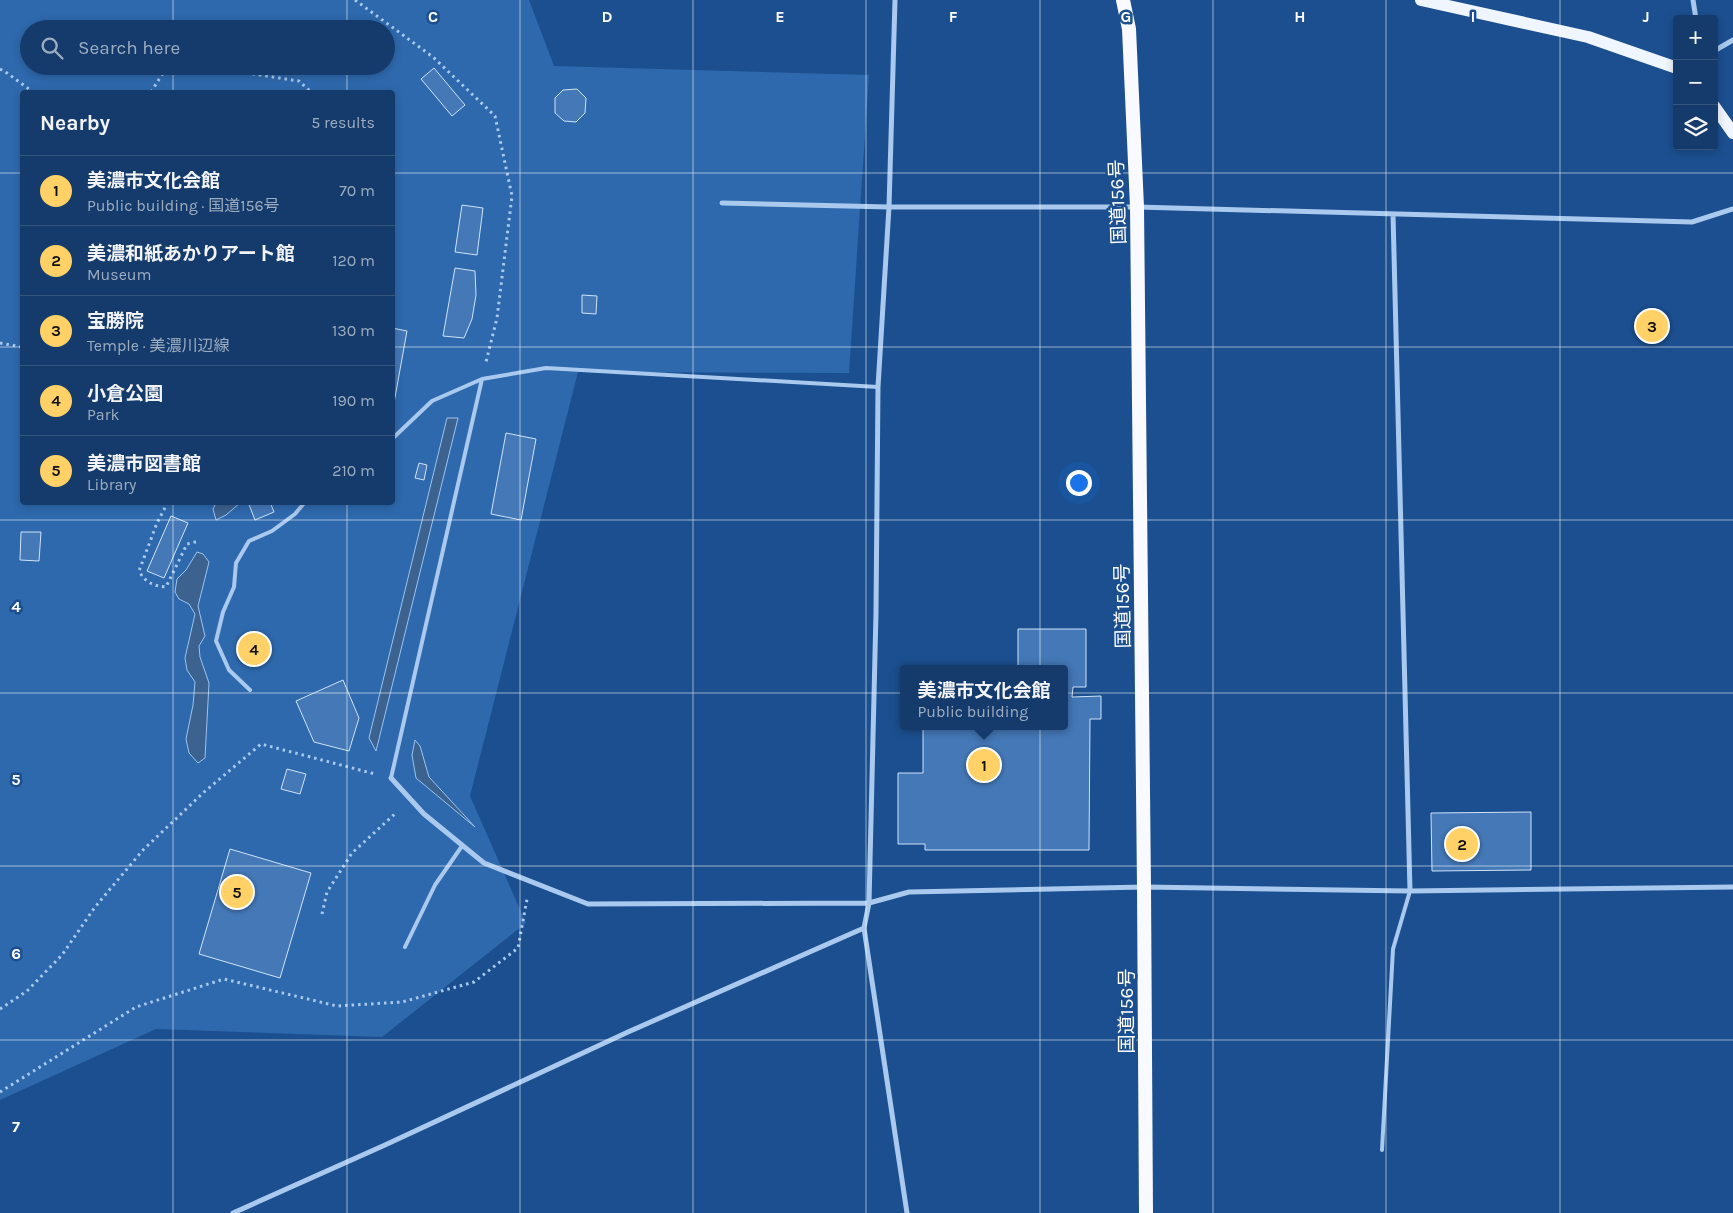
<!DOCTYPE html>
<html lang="en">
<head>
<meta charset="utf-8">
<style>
	:root { --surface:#143b6b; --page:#1d4271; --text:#f1f3f6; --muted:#9dadc1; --line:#33557e; --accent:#ffd166 }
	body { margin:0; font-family:Karla,"Noto Sans JP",sans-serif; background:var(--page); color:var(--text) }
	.controls { position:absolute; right:15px; top:15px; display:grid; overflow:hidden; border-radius:5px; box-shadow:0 2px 8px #0003 }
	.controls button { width:45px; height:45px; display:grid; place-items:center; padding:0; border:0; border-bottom:1px solid var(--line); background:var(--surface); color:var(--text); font:25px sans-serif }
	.you { position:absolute; left:1078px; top:482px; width:18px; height:18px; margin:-12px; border:4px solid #fff; border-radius:50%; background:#1a73e8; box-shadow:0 0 0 8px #1a73e833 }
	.badge { display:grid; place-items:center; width:32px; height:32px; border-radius:50%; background:var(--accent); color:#111; font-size:16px; font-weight:700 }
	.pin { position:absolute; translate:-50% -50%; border:2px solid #fff; box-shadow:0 1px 5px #0006 }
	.popup { position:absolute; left:900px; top:665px; width:168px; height:65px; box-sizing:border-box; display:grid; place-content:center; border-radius:5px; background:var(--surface); filter:drop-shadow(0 1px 4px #0005); font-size:16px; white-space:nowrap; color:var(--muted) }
	.popup b { font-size:19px; color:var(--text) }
	.popup::after { content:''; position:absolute; left:50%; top:100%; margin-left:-10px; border:10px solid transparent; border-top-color:var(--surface) }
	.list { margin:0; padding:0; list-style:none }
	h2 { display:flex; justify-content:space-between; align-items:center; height:65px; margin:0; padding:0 20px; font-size:21px }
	h2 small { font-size:16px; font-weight:400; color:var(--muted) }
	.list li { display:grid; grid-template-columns:32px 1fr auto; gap:15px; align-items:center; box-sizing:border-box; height:70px; padding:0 20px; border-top:1px solid var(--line) }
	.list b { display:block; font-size:19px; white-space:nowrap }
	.list p { margin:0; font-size:16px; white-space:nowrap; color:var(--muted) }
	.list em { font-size:16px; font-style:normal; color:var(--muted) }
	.icon { flex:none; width:28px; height:28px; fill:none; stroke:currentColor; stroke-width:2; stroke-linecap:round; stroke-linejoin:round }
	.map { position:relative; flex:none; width:1733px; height:1213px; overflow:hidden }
	.search { position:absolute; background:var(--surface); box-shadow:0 2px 8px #0003; left:20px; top:20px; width:375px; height:55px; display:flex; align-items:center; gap:12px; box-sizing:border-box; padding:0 18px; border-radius:28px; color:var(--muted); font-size:19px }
	.panel { position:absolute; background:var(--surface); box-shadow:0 2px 8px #0003; left:20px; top:90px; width:375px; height:415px; border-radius:5px }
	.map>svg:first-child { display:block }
	.green { fill:#2e69ad; fill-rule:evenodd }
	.water { fill:#3c6290; stroke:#9cc4f0 }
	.building { fill:#4478b7; stroke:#cfe3fa }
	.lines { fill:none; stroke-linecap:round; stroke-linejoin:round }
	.path { stroke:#a9c9ee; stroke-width:3; stroke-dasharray:2.5 4; stroke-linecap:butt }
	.service { stroke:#a9c9ee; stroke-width:4 }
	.minor { stroke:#a9c9ee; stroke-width:5 }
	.primary { stroke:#f0f6ff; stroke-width:12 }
	.trunk { stroke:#f8faff; stroke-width:14 }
	.grid { fill:none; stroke:#fff; stroke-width:1; stroke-opacity:0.55 }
	.labels { text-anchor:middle; stroke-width:5; stroke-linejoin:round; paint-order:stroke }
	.street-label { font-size:19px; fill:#fff; stroke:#1b4f8f }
	.grid-label { font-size:16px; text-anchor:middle; font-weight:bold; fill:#fff; stroke:#1b4f8f; stroke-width:5; stroke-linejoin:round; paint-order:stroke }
</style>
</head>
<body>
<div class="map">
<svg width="1733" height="1213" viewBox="0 0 1733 1213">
	<rect width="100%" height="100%" fill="#1b4f8f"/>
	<path class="green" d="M0 0H529L554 66 869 75 849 373 578 372 470 796 526 923 382 1037 156 1029 0 1100ZM29 29H386V66H29ZM22 92H392V502H22Z"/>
	<path class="water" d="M447 418H458L376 751 369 738Z
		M216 503V502L240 503 226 515 216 520 213 509Z
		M197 552 203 554 209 562 198 606 205 636 199 646 200 657 209 683 205 758 198 763 189 753 186 739 193 705 195 682 187 670 185 658 195 614 189 604 179 599 175 592 177 579 186 570Z
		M415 740 420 746 429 777 475 827 416 778 412 755Z"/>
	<path class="building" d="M434 68 465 105 452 116 421 79Z
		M577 89 586 98 585 113 576 122 564 121 555 113V98L563 90Z
		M462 205 483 208 477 255 455 252Z
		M455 268 475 271 476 295 472 319 464 338 443 336Z
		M582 295 597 296 596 314 582 313Z
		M392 328 407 331 392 414Z
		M506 433 536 439 521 520 491 514Z
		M419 463 427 465 424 480 415 478Z
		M248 502H270L274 512 255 520Z
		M171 516 188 523 164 578 147 571Z
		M21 532H41L39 561 20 560Z
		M1018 629H1086V687H1073L1072 697 1101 696V719H1090L1089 850H925V844H898V773H923V726H1064V669H923L1018 668Z
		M343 680 359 718 349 751 314 742 296 701Z
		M287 769 306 774 300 794 281 789Z
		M1531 812V870L1432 871 1431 813Z
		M230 849 311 873 280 978 199 954Z"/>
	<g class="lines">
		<path class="path" d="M355 0 433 57 495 116 512 196 497 318 486 362
			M201 66 299 81 311 92
			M0 69 7 73 33 92
			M151 92 163 73 186 66
			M0 343 22 347
			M168 502 157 523 139 571C145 582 153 586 166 587L187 544 199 541
			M322 914 327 892 352 853 397 812
			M0 1009 27 991 62 955 95 907 143 850 203 793 261 744 375 774
			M0 1092 136 1007 224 979 337 1006 402 1002 474 982 518 948 527 899"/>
		<path class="service" d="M392 439 432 401 482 379
			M250 690 229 670 216 641 223 612 234 587 236 563 249 541 272 531 295 514 305 502
			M391 778 482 379 546 368 878 387
			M405 947 435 885 462 846
			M1382 1150 1393 949 1410 891"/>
		<path class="minor" d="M895 0 889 207 878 387 876 613 869 903 864 928 907 1213
			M1693 0 1696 19
			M1714 51 1733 40
			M722 203 889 207H1137L1692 222 1733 209
			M1393 214 1410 891
			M391 778 424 814 484 863 588 904 869 903 909 892 1144 887 1410 891 1733 887
			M233 1213 385 1145 628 1032 864 928"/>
		<path class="primary" d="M1421 0 1588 37 1677 68
			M1714 106 1733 133"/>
		<path class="trunk" d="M1123 0 1129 29 1137 207 1144 887 1146 1213"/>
	</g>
	<path class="grid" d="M173 0V29M347 0V29M520 0V1213M693 0V1213M866 0V1213M1040 0V1213M1213 0V1213M1386 0V1213M1560 0V1213M173 66V92M347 66V92M0 173H22M392 173H1733M0 347H22M392 347H1733M173 502V1213M347 502V1213M0 520H1733M0 693H1733M0 866H1733M0 1040H1733"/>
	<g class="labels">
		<g class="street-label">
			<text transform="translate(1117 202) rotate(-92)" y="7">国道156号</text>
			<text transform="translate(1122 606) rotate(-91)" y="7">国道156号</text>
			<text transform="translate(1126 1011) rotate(-90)" y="7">国道156号</text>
		</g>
	</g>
	<g class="grid-label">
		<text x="433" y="22">C</text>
		<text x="607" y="22">D</text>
		<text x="780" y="22">E</text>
		<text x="953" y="22">F</text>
		<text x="1126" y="22">G</text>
		<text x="1300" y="22">H</text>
		<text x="1473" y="22">I</text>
		<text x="1646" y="22">J</text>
		<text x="16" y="612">4</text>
		<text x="16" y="785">5</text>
		<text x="16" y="959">6</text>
		<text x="16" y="1132">7</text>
	</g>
</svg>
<div class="controls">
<button>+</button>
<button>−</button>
<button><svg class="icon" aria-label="layers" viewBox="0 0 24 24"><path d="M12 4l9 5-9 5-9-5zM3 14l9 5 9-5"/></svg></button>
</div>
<div class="you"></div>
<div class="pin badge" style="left:984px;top:765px">1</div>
<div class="popup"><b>美濃市文化会館</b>Public building</div>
<div class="pin badge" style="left:1462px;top:844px">2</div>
<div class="pin badge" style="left:1652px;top:326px">3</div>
<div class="pin badge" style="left:254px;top:649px">4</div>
<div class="pin badge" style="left:237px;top:892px">5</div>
<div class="search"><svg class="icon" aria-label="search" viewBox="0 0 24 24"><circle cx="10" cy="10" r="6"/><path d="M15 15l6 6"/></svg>Search here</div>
<section class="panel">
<h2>Nearby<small>5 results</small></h2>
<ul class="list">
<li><span class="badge">1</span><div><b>美濃市文化会館</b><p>Public building · 国道156号</p></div><em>70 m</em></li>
<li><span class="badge">2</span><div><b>美濃和紙あかりアート館</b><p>Museum</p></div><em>120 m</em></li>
<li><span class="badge">3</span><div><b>宝勝院</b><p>Temple · 美濃川辺線</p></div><em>130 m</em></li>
<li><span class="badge">4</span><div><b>小倉公園</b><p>Park</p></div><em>190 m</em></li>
<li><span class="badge">5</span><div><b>美濃市図書館</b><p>Library</p></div><em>210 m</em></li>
</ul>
</section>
</div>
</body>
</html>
